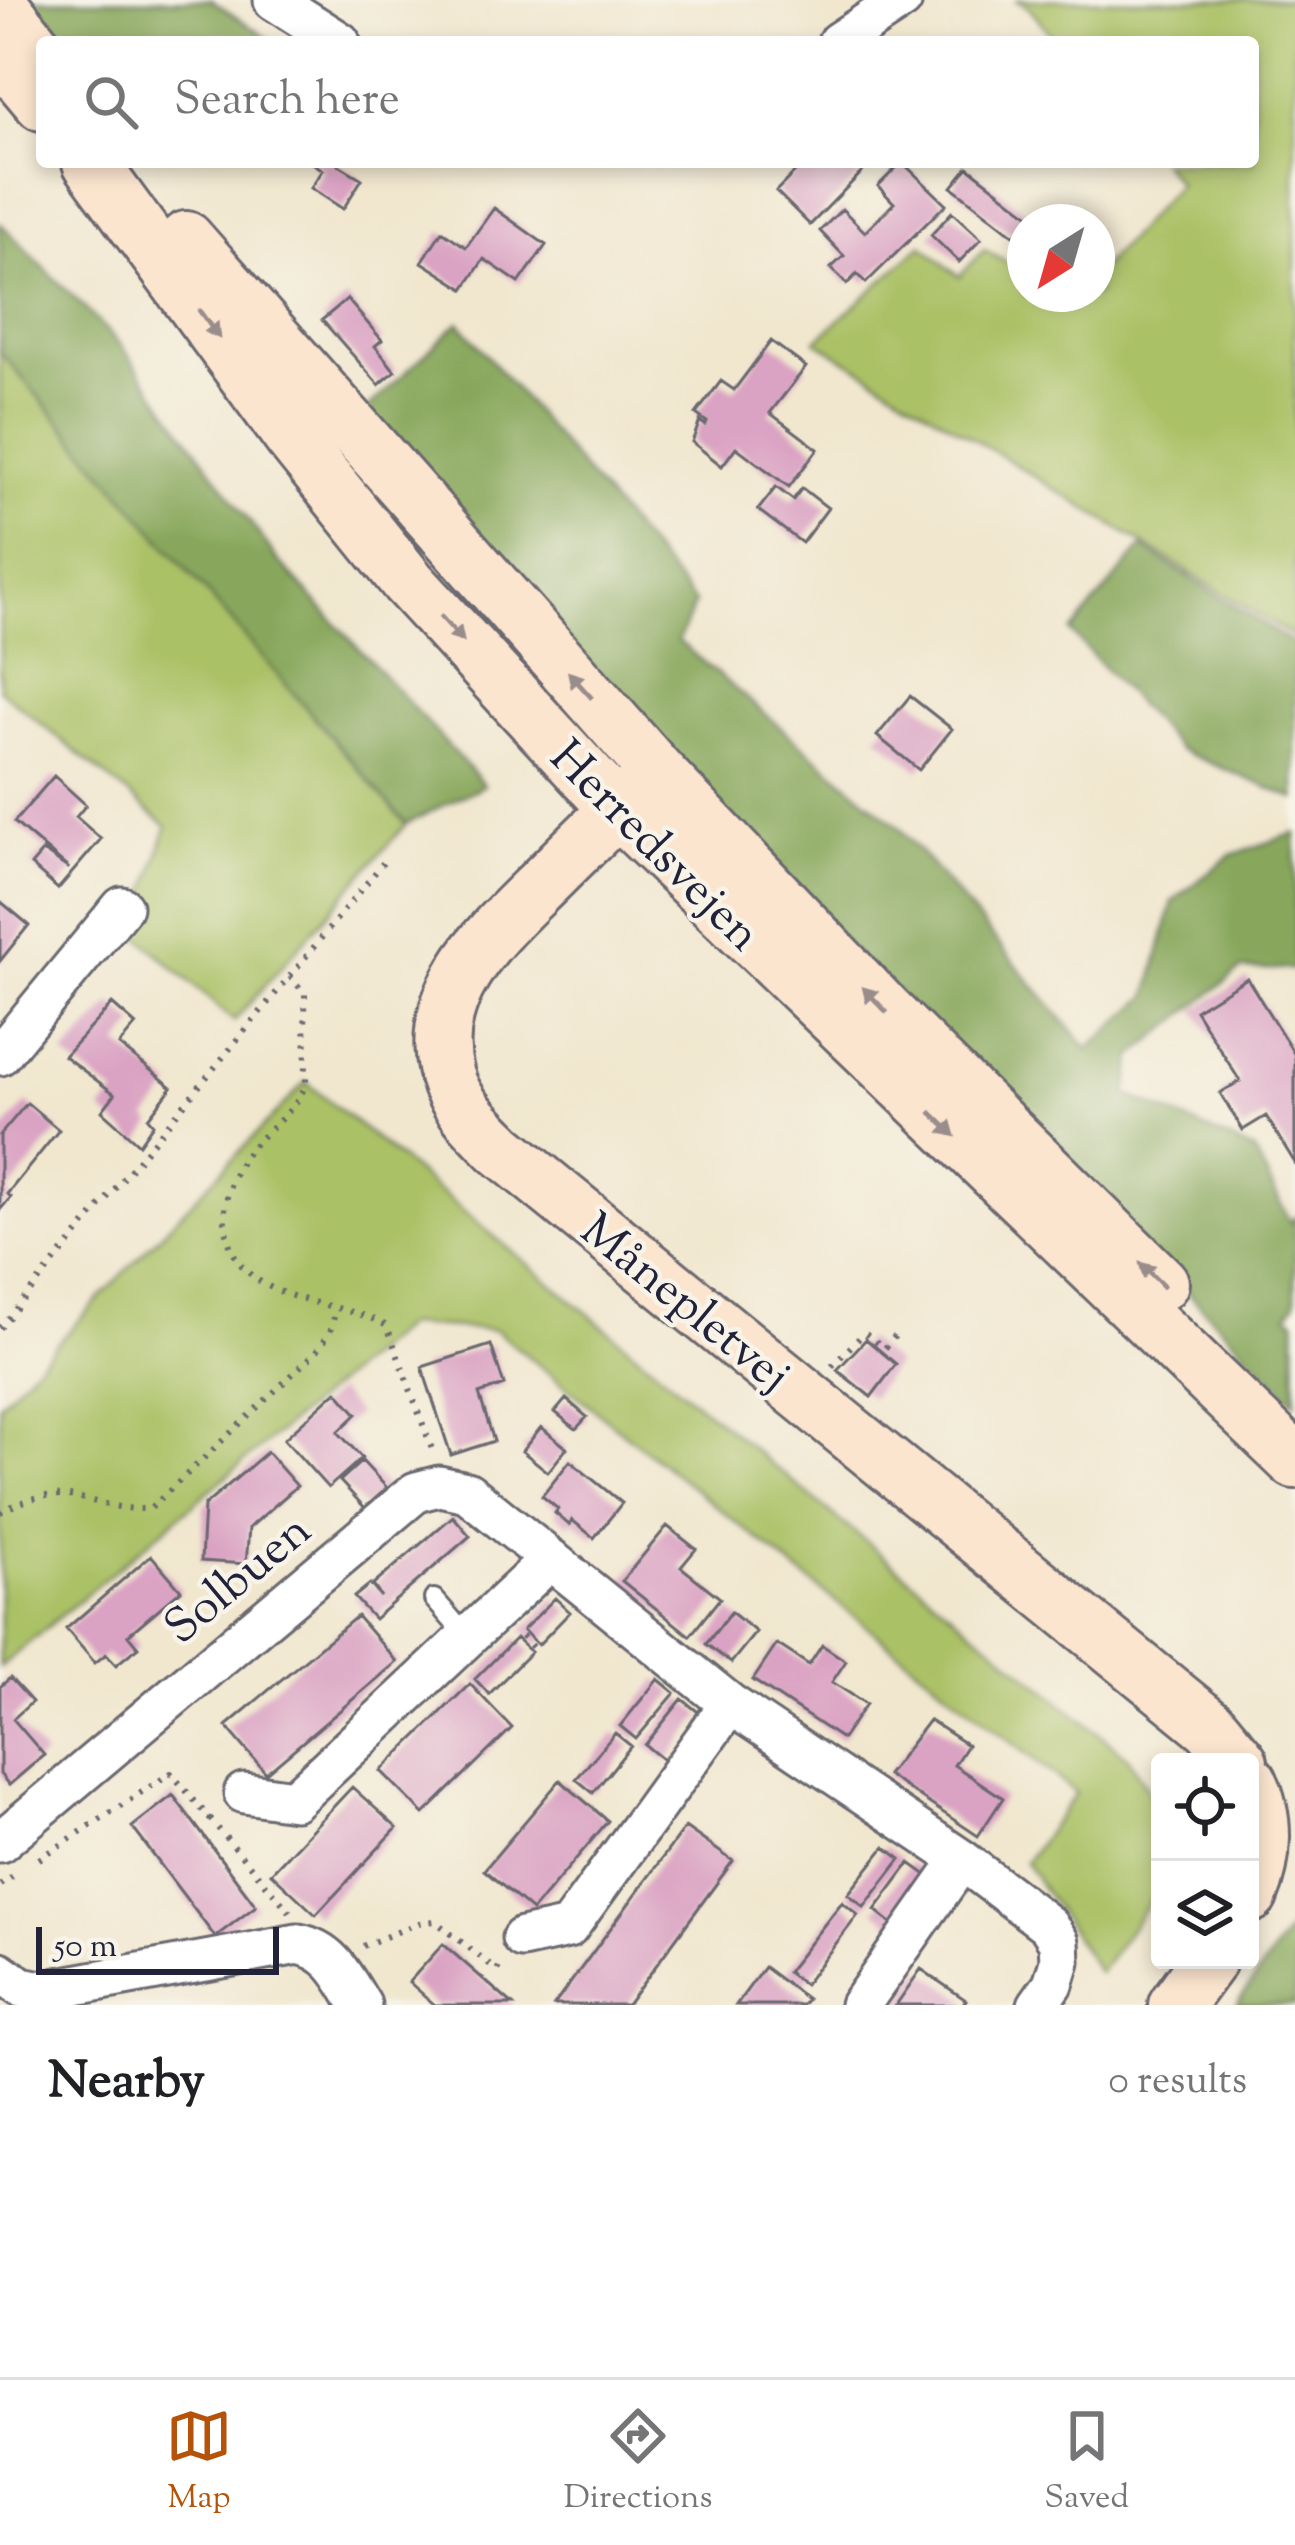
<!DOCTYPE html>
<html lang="en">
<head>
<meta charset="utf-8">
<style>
	:root { --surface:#fff; --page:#f6f6f6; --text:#202124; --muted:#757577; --line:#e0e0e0; --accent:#b45309 }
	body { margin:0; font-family:"Sorts Mill Goudy",serif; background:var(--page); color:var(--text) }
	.controls { position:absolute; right:36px; bottom:36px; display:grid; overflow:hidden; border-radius:12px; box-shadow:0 6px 18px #0003 }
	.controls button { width:108px; height:108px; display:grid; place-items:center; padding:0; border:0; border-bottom:3px solid var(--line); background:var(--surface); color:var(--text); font:60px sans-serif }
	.compass { position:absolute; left:1007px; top:204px; width:108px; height:108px; border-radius:50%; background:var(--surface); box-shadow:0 6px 18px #0003; rotate:217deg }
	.scale { position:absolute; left:36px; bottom:30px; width:243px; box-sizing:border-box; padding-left:12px; border:6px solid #22223b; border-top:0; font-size:33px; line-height:42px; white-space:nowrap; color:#22223b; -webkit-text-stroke:9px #f7f3e8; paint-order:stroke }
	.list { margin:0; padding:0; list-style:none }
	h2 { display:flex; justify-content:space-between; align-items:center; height:156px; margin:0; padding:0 48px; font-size:51px }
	h2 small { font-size:39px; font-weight:400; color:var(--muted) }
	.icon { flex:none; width:66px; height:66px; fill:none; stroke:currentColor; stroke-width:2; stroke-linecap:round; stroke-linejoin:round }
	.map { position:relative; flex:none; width:1295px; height:2005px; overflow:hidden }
	.search { position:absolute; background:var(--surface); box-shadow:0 6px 18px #0003; left:36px; right:36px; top:36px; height:132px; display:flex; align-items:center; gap:30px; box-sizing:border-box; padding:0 42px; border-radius:12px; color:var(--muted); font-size:45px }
	.sheet { height:372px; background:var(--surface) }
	nav { display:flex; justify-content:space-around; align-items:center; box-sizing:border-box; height:168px; border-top:3px solid var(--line); background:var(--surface); font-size:33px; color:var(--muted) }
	nav a { display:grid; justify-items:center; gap:6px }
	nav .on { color:var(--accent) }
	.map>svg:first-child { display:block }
	.green { fill:#abc166; stroke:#667250; stroke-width:3 }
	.forest { fill:#88a75b; stroke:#55644b; stroke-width:3 }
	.building { fill:#daa2c3 }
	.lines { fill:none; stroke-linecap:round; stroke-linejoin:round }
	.lane-casing { stroke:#6a676f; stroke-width:24 }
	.street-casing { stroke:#6a676f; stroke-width:45 }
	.secondary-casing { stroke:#6a676f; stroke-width:60 }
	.path { stroke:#6a676f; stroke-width:6; stroke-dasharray:3 9; stroke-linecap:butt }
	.lane { stroke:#fff; stroke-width:18 }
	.street { stroke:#fff; stroke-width:39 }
	.secondary { stroke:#fbe5cf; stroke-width:54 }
	.oneway { fill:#998d8c }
	.labels { text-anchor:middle; stroke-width:9; stroke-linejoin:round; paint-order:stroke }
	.street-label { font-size:48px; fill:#22223b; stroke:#f7f3e8 }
</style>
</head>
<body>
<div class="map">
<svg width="1295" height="2005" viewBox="0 0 1295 2005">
	<rect width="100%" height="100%" fill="#f7f3e8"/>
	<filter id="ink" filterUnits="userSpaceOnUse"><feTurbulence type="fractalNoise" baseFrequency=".00833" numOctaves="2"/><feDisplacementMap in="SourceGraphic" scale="24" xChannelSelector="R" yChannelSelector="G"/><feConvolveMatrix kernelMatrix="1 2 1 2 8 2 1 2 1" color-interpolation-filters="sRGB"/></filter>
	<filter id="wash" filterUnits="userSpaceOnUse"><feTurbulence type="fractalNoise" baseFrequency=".004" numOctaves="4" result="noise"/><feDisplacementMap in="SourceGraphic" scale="48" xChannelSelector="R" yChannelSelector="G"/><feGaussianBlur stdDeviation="2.7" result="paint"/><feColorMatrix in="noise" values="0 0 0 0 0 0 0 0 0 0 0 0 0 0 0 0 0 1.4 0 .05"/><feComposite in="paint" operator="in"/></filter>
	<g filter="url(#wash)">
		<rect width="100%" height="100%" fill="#f1e7cf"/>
		<path class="green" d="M1015 0H1295V638L816 341 922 245 959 277 984 250 1025 273V294H1062L1072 299 1078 294H1097V273L1178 184 1161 162H1253V42H1058L1028 7Z
			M0 352 406 824 234 1021 135 933 167 826 0 690Z
			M306 1082 1129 1758 1160 1811V1887L1099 1973 1025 1862 1076 1793 495 1330 406 1325 0 1667V1403Z"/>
		<path class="forest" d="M25 0H211L273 42H61Z
			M0 223 120 344 277 559 484 785 406 824 0 352Z
			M459 322 695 603 678 641 898 826 1088 1049 1148 996 1173 901 1231 855 1295 833V969H1241L1133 1056 1127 1094 1254 1151 1290 1222 1295 1217V1303L1288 1314 1295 1320V1402L818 916 363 413Z
			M1142 547 1295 645V799L1179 750 1071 632Z
			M1295 1922V2005H1236Z"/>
		<g id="blocks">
			<path class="building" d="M311 162H334L362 179 343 209 311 188 323 170Z
				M805 162H862L867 167 810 225 776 191Z
				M902 162 946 204 866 283 857 274 847 284 831 268 844 256 820 231 842 209 865 232 894 203 878 186Z
				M968 167 1039 222H1025V238L1018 232 1015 236 952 187Z
				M494 208 546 245 519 283 484 259 464 289 422 262 442 231 466 247Z
				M952 212 981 239 959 262 931 235Z
				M347 299 382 340 375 346 395 371 379 385 322 320Z
				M771 341 806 367 770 413 818 449 789 487 736 447 722 466 692 442 700 421 705 425 707 422 696 414 721 381 734 390Z
				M776 487 793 500 802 488 828 508 802 543 758 510Z
				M910 696 952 729 919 770 877 736Z
				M54 776 86 805 76 817 101 839 58 889 31 865 43 851 69 869 14 822Z
				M0 901 29 925 0 961Z
				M1247 978 1295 1055V1163L1266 1116 1243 1130 1220 1093 1240 1081 1195 1010Z
				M112 1004 136 1025 119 1045 172 1087 148 1118 153 1124 139 1144 102 1111 115 1094 64 1056Z
				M27 1103 59 1130 7 1194 11 1197 0 1210V1135Z
				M866 1339 896 1364 871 1397 837 1370Z
				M491 1345 504 1385 479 1394 494 1441 451 1455 422 1367Z
				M337 1391 357 1414 338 1432 362 1458 328 1488 284 1439Z
				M566 1399 587 1417 576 1429 555 1412Z
				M541 1427 567 1448 548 1472 522 1451Z
				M267 1452 297 1486 249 1528 246 1564 201 1561 204 1506Z
				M362 1461 387 1488 365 1508 340 1481Z
				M570 1461 622 1503 594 1538 572 1520 569 1525 555 1513 558 1509 542 1496Z
				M453 1516 470 1536 374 1619 354 1597 370 1584 381 1597 373 1585Z
				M667 1526 696 1549 681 1567 720 1598 690 1636 622 1581Z
				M151 1555 181 1590 128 1635 138 1647 116 1665 106 1654 95 1663 66 1629Z
				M555 1598 570 1612 538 1645 523 1630Z
				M731 1612 756 1632 731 1663 706 1644Z
				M357 1616 397 1662 266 1773 226 1726Z
				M516 1638 531 1652 489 1694 475 1679Z
				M777 1644 809 1665 822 1645 846 1661 832 1682 866 1704 842 1739 753 1680Z
				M10 1678 32 1702 13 1719 44 1755 9 1785 0 1774V1687Z
				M658 1679 675 1693 636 1739 620 1726Z
				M470 1684 512 1728 424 1814 381 1771Z
				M682 1699 702 1715 666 1762 645 1745Z
				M929 1720 967 1745 954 1765 1003 1798 978 1836 887 1775Z
				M615 1733 631 1746 593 1793 576 1779Z
				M560 1780 608 1821 532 1911 484 1870Z
				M352 1787 397 1828 316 1915 271 1873Z
				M173 1795 256 1906 215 1937 132 1827Z
				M685 1827 733 1861 627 2005H554Z
				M885 1847 901 1859 864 1907 848 1894Z
				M910 1863 931 1878 895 1926 875 1910Z
				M842 1902 858 1915 804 1985 787 1972Z
				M443 1944 513 2005H435L409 1982Z
				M764 1967 807 1999 802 2005H736Z
				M921 1969 966 2000 962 2005H896Z"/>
		</g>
	</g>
	<g filter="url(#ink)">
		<use href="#blocks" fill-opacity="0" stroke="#6a676f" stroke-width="3"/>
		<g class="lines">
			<g class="lane-casing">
				<path id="lane" d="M434 1599 467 1637"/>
			</g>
			<g class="street-casing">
				<path id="street" d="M274 0 340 42
					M838 42 902 0
					M0 1055 122 907
					M244 1793 294 1800 551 1559
					M0 1842 416 1492 439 1486 467 1492 730 1704 962 1860 1048 1925 1059 1942 1060 1961 1053 1984 1038 2005
					M522 1938 568 1928 730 1704
					M0 1972 21 1987 42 1991 298 1944C332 1950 344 1978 361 2005
					M860 2005 962 1860"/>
			</g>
			<g class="secondary-casing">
				<path id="secondary" d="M0 4 42 57
					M0 53 42 103
					M90 162 292 438 408 582 617 809 1295 1461
					M186 239 658 773 890 1016 1161 1283
					M643 786C611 815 581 845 550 876 497 929 423 990 447 1076 455 1105 480 1128 501 1149L1211 1727 1240 1762
					M1250 1782C1267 1817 1265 1860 1250 1895
					M1176 2005 1209 1960"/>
			</g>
			<path class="path" d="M290 976 305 994 306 1082C299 1110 265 1130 247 1153 233 1172 223 1199 225 1223 234 1308 332 1295 387 1326L433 1452
				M0 1328 383 863
				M832 1366 864 1333 885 1348 895 1336
				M0 1512C72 1475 84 1511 150 1509L316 1352 330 1333 336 1309
				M522 1636 536 1651
				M210 1819 290 1912
				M39 1859 171 1773 210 1819 217 1813
				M0 1885 13 1876
				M363 1946 419 1923 435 1921 497 1970 500 1966"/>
			<use href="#lane" class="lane"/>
			<use href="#street" class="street"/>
			<use href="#secondary" class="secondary"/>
		</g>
		<defs><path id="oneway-solid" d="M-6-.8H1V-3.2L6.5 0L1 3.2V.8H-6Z" transform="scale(3)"/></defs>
		<g class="oneway">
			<use href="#oneway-solid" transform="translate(209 324) rotate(54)"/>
			<use href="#oneway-solid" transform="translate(452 629) rotate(48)"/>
			<use href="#oneway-solid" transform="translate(580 685) rotate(-132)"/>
			<use href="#oneway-solid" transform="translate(875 1000) rotate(-134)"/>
			<use href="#oneway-solid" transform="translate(943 1124) rotate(44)"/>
			<use href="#oneway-solid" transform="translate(1152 1275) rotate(-135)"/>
		</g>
	</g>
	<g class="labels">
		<g class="street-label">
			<text transform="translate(657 844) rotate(45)" y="17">Herredsvejen</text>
			<text transform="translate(687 1301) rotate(39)" y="17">Månepletvej</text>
			<text transform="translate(236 1577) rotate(-40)" y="17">Solbuen</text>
		</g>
	</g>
</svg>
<div class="controls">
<button><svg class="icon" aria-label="locate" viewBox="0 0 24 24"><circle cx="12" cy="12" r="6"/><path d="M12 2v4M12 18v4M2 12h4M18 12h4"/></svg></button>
<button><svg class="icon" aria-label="layers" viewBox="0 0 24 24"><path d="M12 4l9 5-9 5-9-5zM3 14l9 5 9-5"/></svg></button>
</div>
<svg class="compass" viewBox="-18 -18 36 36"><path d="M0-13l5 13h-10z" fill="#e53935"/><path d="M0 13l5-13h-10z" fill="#757577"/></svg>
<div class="scale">50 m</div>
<div class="search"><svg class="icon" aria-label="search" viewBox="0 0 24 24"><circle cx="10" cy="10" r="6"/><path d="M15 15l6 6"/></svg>Search here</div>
</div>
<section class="sheet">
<h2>Nearby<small>0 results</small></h2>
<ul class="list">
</ul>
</section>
<nav>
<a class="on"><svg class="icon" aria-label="map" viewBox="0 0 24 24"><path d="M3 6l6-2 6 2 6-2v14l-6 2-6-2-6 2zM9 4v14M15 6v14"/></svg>Map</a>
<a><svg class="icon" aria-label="directions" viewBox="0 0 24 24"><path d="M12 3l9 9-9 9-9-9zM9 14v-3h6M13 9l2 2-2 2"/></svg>Directions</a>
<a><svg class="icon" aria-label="saved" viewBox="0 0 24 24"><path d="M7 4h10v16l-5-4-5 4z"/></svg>Saved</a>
</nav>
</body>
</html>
